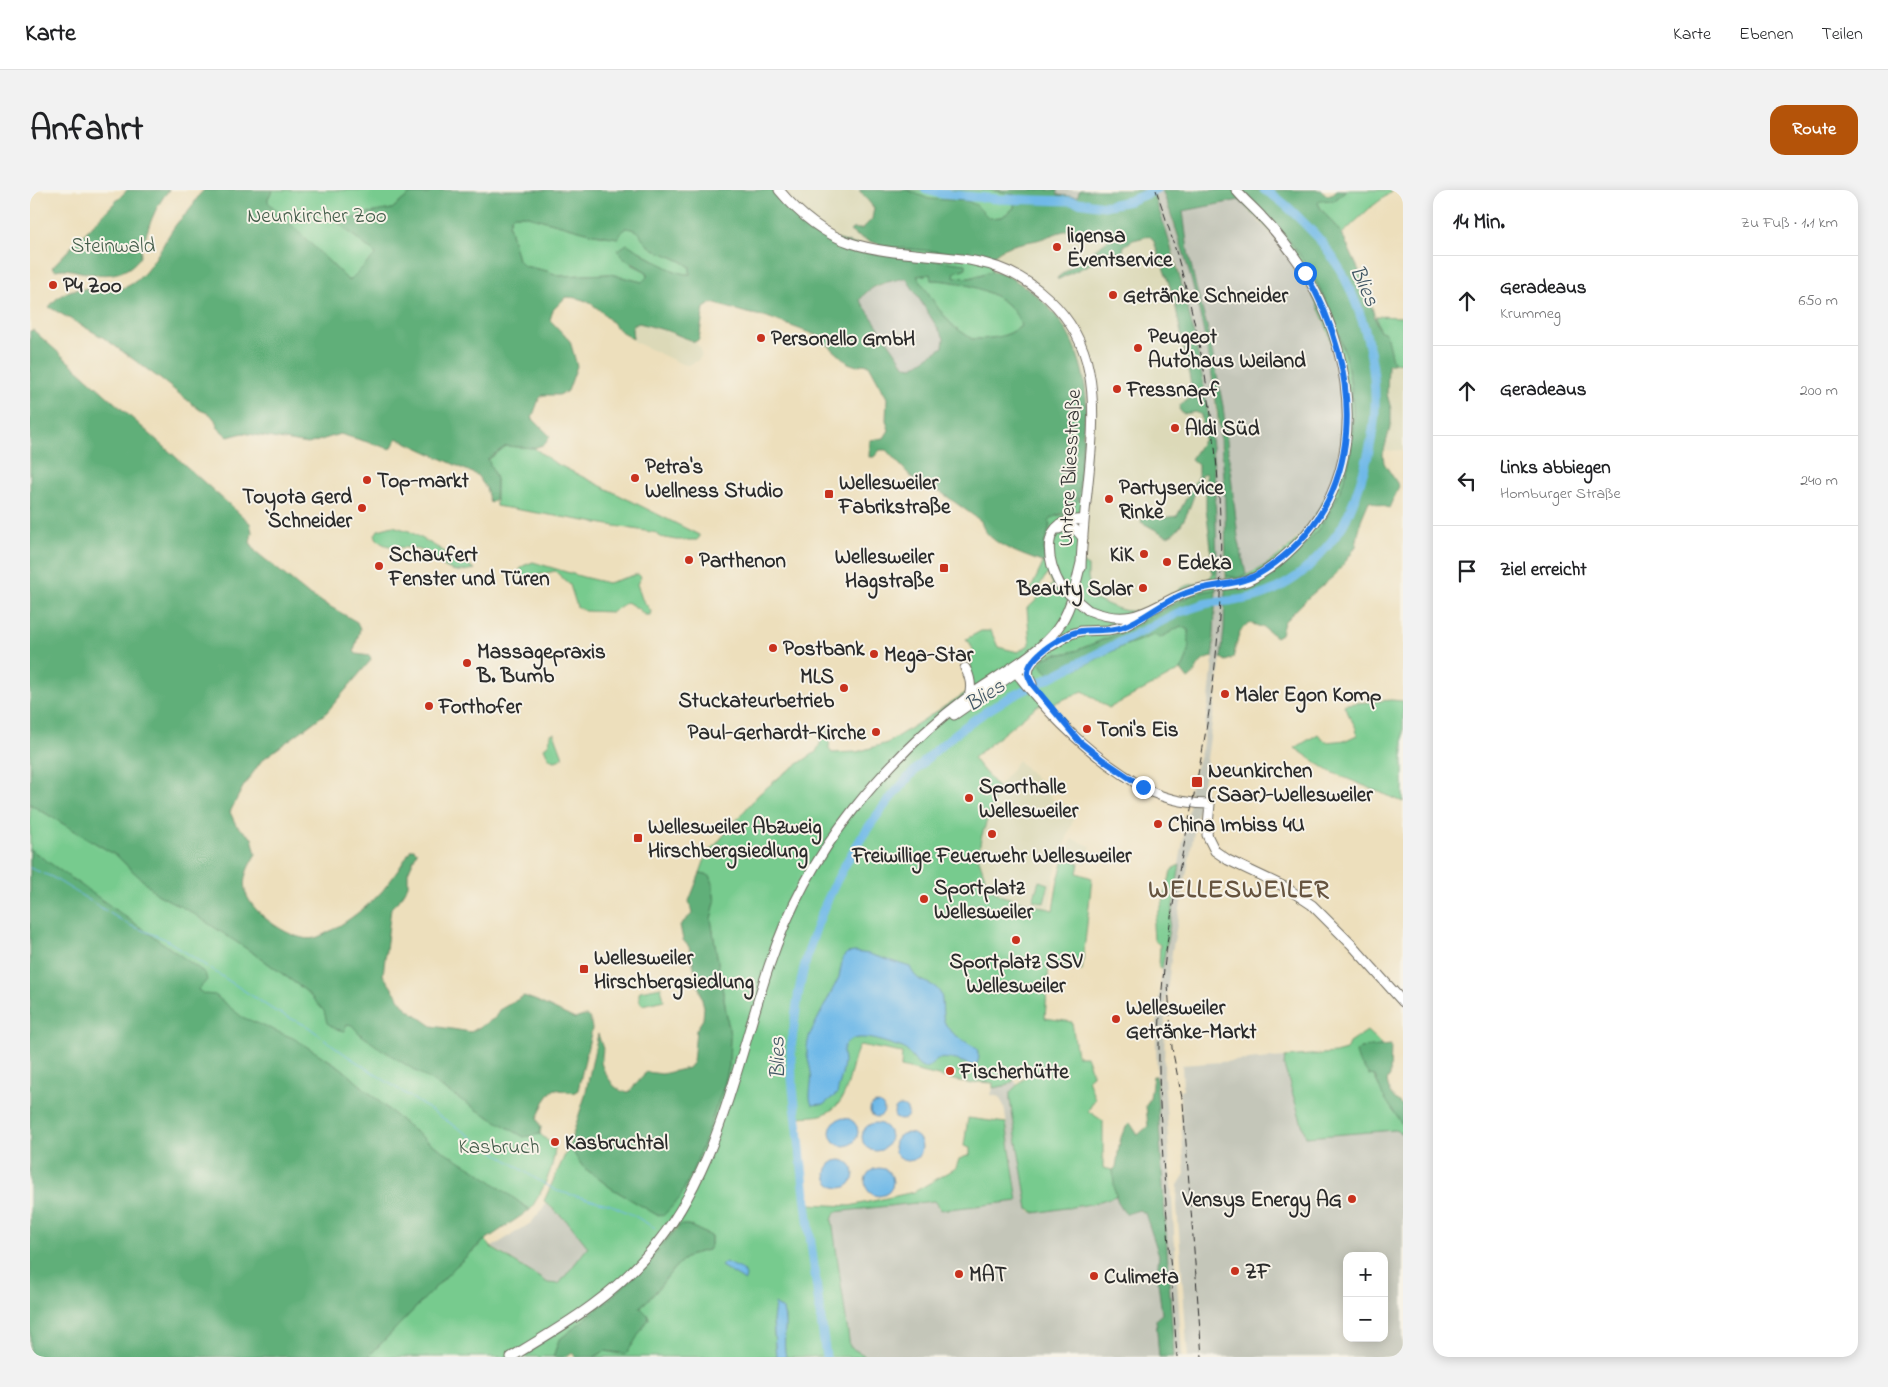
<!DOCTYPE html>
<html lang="de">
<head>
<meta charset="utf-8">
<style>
	:root { --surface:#fff; --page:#f2f2f2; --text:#202124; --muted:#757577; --line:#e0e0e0; --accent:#b45309 }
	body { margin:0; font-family:"Indie Flower",sans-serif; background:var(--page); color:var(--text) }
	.controls { position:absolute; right:15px; bottom:15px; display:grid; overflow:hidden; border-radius:10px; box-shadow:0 2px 12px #0003 }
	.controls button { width:45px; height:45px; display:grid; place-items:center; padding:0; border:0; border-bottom:1px solid var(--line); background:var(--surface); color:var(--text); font:25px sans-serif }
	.stop { position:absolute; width:15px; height:15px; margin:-11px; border:4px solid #1a73e8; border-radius:50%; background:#fff }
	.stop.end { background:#1a73e8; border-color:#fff; box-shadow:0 1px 5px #0008 }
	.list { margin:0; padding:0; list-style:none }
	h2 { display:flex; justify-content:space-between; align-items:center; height:65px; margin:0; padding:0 20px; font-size:21px }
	h2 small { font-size:16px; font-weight:400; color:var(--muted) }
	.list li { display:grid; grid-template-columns:32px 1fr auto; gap:15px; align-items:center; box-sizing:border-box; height:90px; padding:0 20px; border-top:1px solid var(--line) }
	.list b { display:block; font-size:19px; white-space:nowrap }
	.list p { margin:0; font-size:16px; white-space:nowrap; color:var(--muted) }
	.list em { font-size:16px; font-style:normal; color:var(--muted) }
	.icon { flex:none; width:28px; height:28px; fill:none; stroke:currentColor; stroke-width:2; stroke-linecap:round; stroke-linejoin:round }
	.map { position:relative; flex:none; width:1373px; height:1167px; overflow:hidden; border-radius:15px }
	header { display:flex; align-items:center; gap:30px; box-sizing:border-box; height:70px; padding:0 25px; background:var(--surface); border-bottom:1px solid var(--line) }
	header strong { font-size:24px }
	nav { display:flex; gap:28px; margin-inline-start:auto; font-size:18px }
	.intro { display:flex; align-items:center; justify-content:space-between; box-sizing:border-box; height:120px; padding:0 30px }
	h1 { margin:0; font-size:35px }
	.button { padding:12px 22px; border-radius:15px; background:var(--accent); color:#fff; font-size:18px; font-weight:700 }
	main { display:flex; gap:30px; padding:0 30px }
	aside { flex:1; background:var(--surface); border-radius:15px; box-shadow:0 2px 12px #0003 }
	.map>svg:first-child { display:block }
	.built { fill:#dcd9b8 }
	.industrial { fill:#c4c6b9; fill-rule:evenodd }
	.green { fill:#77cb8e; stroke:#517b5c }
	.forest { fill:#61af79; stroke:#466d52; fill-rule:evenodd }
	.water { fill:#70b9e8; stroke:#4e728a }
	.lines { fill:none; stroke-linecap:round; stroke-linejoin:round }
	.stream { stroke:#70b9e8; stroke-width:1 }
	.river { stroke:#70b9e8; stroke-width:9 }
	.major-casing { stroke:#6f6a5e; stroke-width:11 }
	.major { stroke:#fff; stroke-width:9 }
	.rail { stroke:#2b2b2b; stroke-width:1; stroke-dasharray:8 4; stroke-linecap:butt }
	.major-bridge-casing { stroke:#6f6a5e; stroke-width:11; stroke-linecap:butt }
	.major-bridge { stroke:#fff; stroke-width:9 }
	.route { stroke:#1a73e8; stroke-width:6 }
	.poi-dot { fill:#c8321e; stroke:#f7f3e8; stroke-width:2 }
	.labels { text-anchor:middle; stroke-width:4; stroke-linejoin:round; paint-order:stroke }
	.park-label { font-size:21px; fill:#425b49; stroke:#f7f3e8 }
	.poi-label { font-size:21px; font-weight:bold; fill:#2b2b2b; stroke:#f7f3e8; text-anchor:start }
	.street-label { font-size:21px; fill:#2b2b2b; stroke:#f7f3e8 }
	.water-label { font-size:22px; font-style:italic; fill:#405664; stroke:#f7f3e8 }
	.district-label { font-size:26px; font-weight:bold; letter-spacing:1px; fill:#665440; stroke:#f7f3e8 }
</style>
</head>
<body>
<header>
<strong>Karte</strong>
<nav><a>Karte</a><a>Ebenen</a><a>Teilen</a></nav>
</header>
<div class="intro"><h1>Anfahrt</h1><a class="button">Route</a></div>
<main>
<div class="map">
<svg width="1373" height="1167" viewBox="0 0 1373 1167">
	<rect width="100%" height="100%" fill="#f7f3e8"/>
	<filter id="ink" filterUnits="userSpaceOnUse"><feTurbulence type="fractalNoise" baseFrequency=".02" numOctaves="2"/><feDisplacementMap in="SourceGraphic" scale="10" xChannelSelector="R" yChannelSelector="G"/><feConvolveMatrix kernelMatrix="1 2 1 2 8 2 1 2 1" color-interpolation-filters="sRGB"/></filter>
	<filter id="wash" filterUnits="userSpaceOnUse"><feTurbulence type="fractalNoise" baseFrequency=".0096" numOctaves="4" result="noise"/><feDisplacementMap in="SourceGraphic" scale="20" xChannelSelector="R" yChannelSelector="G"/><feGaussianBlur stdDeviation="1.12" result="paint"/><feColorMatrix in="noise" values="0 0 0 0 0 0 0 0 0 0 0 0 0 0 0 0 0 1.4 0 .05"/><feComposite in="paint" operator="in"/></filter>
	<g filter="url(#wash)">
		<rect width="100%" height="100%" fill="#eddfbc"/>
		<path class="built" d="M746 0H829L844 18 842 29 832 39H822L825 45 849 54 846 63 802 48Z
			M1080 39 1083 43 1079 49 1027 89 1079 65H1092L1094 56 1103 50 1119 46 1123 49 1144 108 1162 200 1159 209 1150 215 1153 224 1166 222 1171 225 1174 249 1161 269 1168 275V286L1147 326 1134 328 1118 323 1111 332 1137 346 1162 307 1171 285 1174 282 1176 284V318L1181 357V381L1183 383 1182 387 1179 390 1156 396 1109 421H1095L1063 409 1058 388V376L1051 372 1059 250 1054 246V230L1057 222 1046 158 1038 142 1015 111 969 82 962 81 961 69 964 65 992 52 1009 49 1024 43 1041 40Z
			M609 133 638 141 665 152 671 159V167L667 171 658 175 652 174 605 152 602 147V140L604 135Z
			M1373 172V260L1354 261 1361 234V219L1357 204 1358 175Z
			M988 570 1012 594 1023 610 1047 619 1024 685 1020 719 971 706 958 696 948 666 951 648 968 598Z
			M1042 649 1061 656 1055 674 1035 667Z"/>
		<path class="industrial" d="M1027 0H1050L1048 7 1028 5Z
			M1122 0H1132L1155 68 1166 106 1178 161 1193 275 1195 315 1194 439 1191 468 1175 583 1142 762 1135 818 1134 886 1152 1167H1144L1128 925 1126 852 1128 817 1134 760 1161 606 1159 600 1172 558 1179 508 1184 460 1187 382 1185 318 1181 240 1169 165 1147 72Z
			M1209 10 1250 54 1276 94 1287 115 1304 161 1310 192 1314 233 1306 281 1295 309 1278 336 1259 356 1246 367 1230 378 1216 384 1208 347 1193 216 1177 136 1167 101 1158 61 1153 21Z
			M876 87 914 148 913 157 883 177 875 176 830 110 834 102 861 91Z
			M1255 867 1254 876 1373 944V1167H1158L1147 1015 1148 995 1155 984 1149 900 1153 899 1152 875ZM1317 1066H1354V1148H1317Z
			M984 890 987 894 980 902V910L998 1019 1000 1022 1005 1023 1061 1014 1086 1006 1092 1020H1109L1115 1023 1129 1065 1127 1084 1132 1124 1126 1129 1129 1167H835L834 1165 820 1158 802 1030 805 1022 905 1011 908 1018 988 1011 974 916 969 907 961 905 963 898 979 895Z
			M516 1014 539 1033 558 1057 529 1094 518 1093 462 1057 501 1033Z"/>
		<path class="green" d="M243 0H405L398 4H380L362 19 334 24 310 34 346 64 319 91 237 12 238 8Z
			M877 0H961L985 4 984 18 972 27 958 28C932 1 928 17 898 9 891 7 884 3 877 0Z
			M1316 0H1359L1361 2 1340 18 1312 44 1291 19 1288 13 1290 10 1304 11Z
			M1220 8C1245 33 1269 59 1286 91 1332 176 1346 298 1263 365 1258 369 1253 374 1248 377 1232 386 1212 391 1195 398L1196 386C1200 386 1206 389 1210 387 1230 382 1262 358 1274 341 1284 327 1294 312 1301 296 1334 219 1299 117 1251 54 1238 38 1223 24 1209 10Z
			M484 25H494L564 44 588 48 595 37C601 38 608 39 612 46 613 47 614 51 615 52 625 62 648 67 660 77V84C646 86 622 68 609 61L601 74 617 82V87L612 92 580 84 530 86 517 81 494 76 488 70 479 35 481 28Z
			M849 54 861 57 942 65 961 69 962 81 939 88 923 87 925 82 936 78 846 63Z
			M900 84 901 90C930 90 983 103 991 136 978 148 958 149 942 149L923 136 908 118 887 86Z
			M1346 126 1373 127V172L1365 173 1362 170 1349 140Z
			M1054 246 1059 250 1051 372 1058 376V388L1063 409C1078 413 1090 423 1107 421 1120 419 1142 402 1156 396 1165 393 1179 394 1183 383L1187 382 1186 399 1155 408 1090 443 1045 461 1032 464H1026L1015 468 1011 474 1047 479 1093 456 1124 445 1139 443 1151 436 1158 440C1160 453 1159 468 1151 480L1079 518 1053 501 1025 513 1007 516 943 568 968 598 951 648 948 666 958 696 972 706 1023 720 1028 690 1035 667 1049 673 1047 683 1062 688 1052 780 1019 775 1015 828 1042 832 1047 866H1056L1063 885 1058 889 1065 909 1058 921 1073 931V978L1083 980 1086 1006 1061 1014 1005 1023 998 1019 980 910V902L1000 883 996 876 981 886 984 890 979 895 963 898V893L948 892 941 894 871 877 872 863 830 855C817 877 823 911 796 923 789 927 777 926 769 927L779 1014 820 1016 884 1002 926 978 929 969 940 965V958L934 956 938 928 976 933 988 1011 911 1020 904 1011 805 1022 802 1030 820 1157 834 1165 835 1167H756L754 1160 755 1125 743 1131 746 1167H564L575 1161 590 1164 603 1154 608 1144 619 1129 618 1125 611 1118V1116C639 1095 640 1066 678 1060L681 1055V1046L658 1035 647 1036 629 1060 611 1080 582 1107 529 1150 523 1167H338L425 1077 455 1050 462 1058 518 1093 529 1094 558 1057 539 1033 514 1011 539 956 553 977 581 998 627 1025 666 973 694 896 699 876 700 846 681 729 685 711 681 688 676 684 670 683 676 666 728 605 753 584 786 562 790 554 792 543 798 539 800 542 799 559 802 563 827 562 857 553 942 499 940 482 943 459 936 449 951 441H961L968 457 988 462 1000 454 997 418C1007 412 1013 399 1023 395L1018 383 1003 405H1000L999 403 1015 369 1014 353 1020 335 1019 331 1022 327 1036 324 1048 310Z
			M476 256 504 258 525 273 669 345V348L667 350H646L630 347 627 343 466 316V289L458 270Z
			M363 336 379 341 445 379C440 380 431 382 426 381 413 379 406 369 396 363 380 352 352 364 345 345L348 340Z
			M503 372 553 387 578 393 608 384 611 387 607 394 612 409 621 421 620 425H615L607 418 597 412 582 422 555 421 547 417 540 395 525 381 495 388 490 386 489 381 493 376Z
			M1361 510 1373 511V612L1299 581 1265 558 1288 544 1296 552 1316 550 1327 545 1326 538 1314 516 1315 514Z
			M524 543 533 567C522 576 518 568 514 558L518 555 521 544Z
			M0 614 87 666 127 704 161 721 232 769 276 801 282 808 507 944H510L525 957C524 979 512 1002 500 1020L397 951 368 928 311 878 294 867 224 842 0 702Z
			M1150 675 1132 779 1129 778 1130 755 1124 750 1123 735 1133 712 1141 682 1145 677Z
			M1009 691 1019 694 1014 713 1003 710Z
			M631 797 634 810 612 815C609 812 608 804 610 801Z
			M1337 841 1353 856 1331 858C1337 870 1342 883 1348 894 1356 910 1373 926 1373 944L1365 940 1276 947 1254 876 1255 867 1305 863 1316 860 1319 853Z"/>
		<path class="forest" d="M97 0H139C124 17 118 39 111 60 111 66 109 69 105 73 92 86 74 86 57 83 46 82 37 77 26 80L22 77Z
			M174 0H243L238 8V12L319 91 346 64 309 34 334 24 362 19 380 4H398L405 0H746L802 48 869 66 936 74V78L925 82 924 87C929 87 934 88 939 88 949 87 958 79 969 82 977 85 985 90 992 95 1028 118 1049 154 1055 196 1056 207 1058 219 1054 230L1048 310C1036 329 1029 320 1019 331 1021 340 1015 347 1014 356 1014 362 1016 367 1014 373 994 365 955 354 951 331L912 303 889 295 856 260H850L844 267H839L840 250 854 248 859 240 856 230 857 208 839 175 832 174 827 176 818 173 788 146 737 127 717 123 682 113 674 118 669 149 665 152 638 141 609 133 604 135 602 139 603 149C576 136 573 108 536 107L523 120 520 130 540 151 547 176 538 201 529 205H513L509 209 502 228 520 246 515 254 504 258 476 256 458 269 466 289 465 310 460 313 456 298 447 285 367 248 361 259 310 244 278 254 213 243 198 247 188 238 185 230 180 224 170 220 129 188 74 148 19 117C45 84 69 109 98 96 122 84 132 52 148 32 152 27 158 23 161 18 166 11 167 6 174 0ZM484 25H494L564 44 588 48 595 38C615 40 607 46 618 55 630 65 647 66 660 77V84C645 86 612 62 597 54L588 60 593 68 617 82V87L612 92 580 84 530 86 517 81 494 76 488 70 479 35 481 28ZM900 84 901 90C930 90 983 103 991 136 978 148 958 149 942 149L923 136 908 118 887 86ZM876 88 914 148 913 157 883 177 875 176 830 110C838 95 860 91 876 88Z
			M829 0H877L899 9 937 11 946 15 959 28 972 27 984 18 985 5 961 0H1027L1028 5 1047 7 1050 0H1122C1150 78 1170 157 1180 239 1186 286 1186 335 1187 382L1183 383 1181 381V357L1176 318V284L1174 283 1171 285C1164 302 1156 341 1137 346L1111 332 1113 326 1118 323 1134 328 1147 326 1168 286V275L1161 269 1174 249 1171 225 1166 222 1153 224 1149 219 1150 215 1159 209 1162 200 1144 108 1123 49 1119 46 1103 50 1094 56 1092 65 1089 69 1084 70 1079 65 1029 89H1027L1028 87 1079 49 1083 43 1080 40C1067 40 1054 39 1041 40 1028 41 1019 47 1007 50 993 53 970 55 961 69L942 65 861 57C848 54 831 50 820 41L822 39H832L842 29 844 18Z
			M1132 0H1291L1297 5H1301L1307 0H1316L1304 11 1290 10 1288 13 1291 19 1312 44 1333 89 1349 140 1356 143 1362 170 1365 173 1358 175 1357 204 1361 219V234L1353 264 1354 273 1369 296 1359 318 1339 311 1331 330 1326 356 1319 367 1305 385 1280 406 1254 432 1251 444 1246 447 1234 438 1220 433C1207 438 1207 455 1203 468L1196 471 1191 468 1194 439 1195 398C1212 391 1232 386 1248 377 1262 368 1276 354 1287 341 1343 269 1327 167 1286 91 1269 59 1245 33 1220 8L1153 21 1158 61 1167 101 1177 136 1193 216 1208 347 1216 384 1208 388 1196 386C1195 349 1196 312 1193 275 1185 181 1166 88 1132 0Z
			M3 140 220 333 222 342 220 352 225 361 278 404 327 432 330 439 324 461 326 464 340 466 341 470 296 523 232 570 213 597 200 622 206 635 222 648 226 664C219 675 211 689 216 703 221 723 265 754 285 748 304 742 341 715 353 700 364 687 373 673 381 659H384L387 662 378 682V695L372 707 361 718 353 785 375 817 402 836 441 842 465 828 469 820 494 806 507 811 545 829C558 824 560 824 562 839L548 900 544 903 525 899 521 902 514 912 507 929 511 937 510 944 494 947 447 920 348 857 330 844 322 835 317 834 314 841 306 839 297 833 294 821 276 801 232 769 161 722 127 704 87 666 0 614V141Z
			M1186 399 1183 467C1166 469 1169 482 1158 489L1151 480C1159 468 1160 453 1158 440L1151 436 1130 448 1124 445 1093 456 1024 488 1015 480 1011 474 1015 468 1026 464H1032L1045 461 1090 443 1164 404Z
			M0 659 175 783 177 790 168 800 174 804 185 805 212 827 263 848 311 878 368 928 397 951 450 983 500 1020 451 1053 425 1077 338 1167H0Z
			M670 683 676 684 681 687 685 712 681 729 700 846 699 876 694 896 666 973 650 1008 633 1026 627 1025 581 998 553 977 539 956 555 906 568 844 573 859 571 873 575 883 584 896 591 901 599 902C606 895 608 889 617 882L632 884 658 878 663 872 666 840 673 829 674 817 659 757 653 750 650 735 662 724 659 711Z
			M1361 855 1360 886 1357 891 1360 904 1373 916V936L1352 904 1345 886 1339 885 1328 870 1326 862 1331 858Z
			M1123 886H1126L1144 1167H1129L1126 1129 1132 1124 1127 1084 1129 1065 1115 1023 1109 1020 1096 1024C1084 1012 1084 995 1083 980L1086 977C1089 963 1088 942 1100 933L1108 945 1118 936 1116 916 1120 908Z
			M650 1035H658L681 1046V1055L678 1060C641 1066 639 1094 611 1116V1118L618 1125 619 1129C610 1140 605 1153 596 1164L575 1161 564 1167H545L543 1163 534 1167H523L529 1150 582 1107 611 1080Z"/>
		<path class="water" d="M825 762 839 764 880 777C888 796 901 790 909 801 915 808 910 826 916 835 920 844 939 853 947 859L949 868 947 874 943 876C930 871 921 867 907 869 889 891 887 867 873 858 859 854 822 838 814 857 812 862 814 867 814 873 813 883 809 894 807 904L794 914 782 915C777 905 783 894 781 883 778 864 774 865 780 844L809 787 813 767 817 763Z
			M840 920a7 7 0 1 1 14 0a7 7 0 1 1-14 0Z
			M864 923a7 7 0 1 1 14 0a7 7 0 1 1-14 0Z
			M800 942a14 14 0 1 1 28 0a14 14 0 1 1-28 0Z
			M832 947a14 14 0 1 1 28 0a14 14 0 1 1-28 0Z
			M864 957a14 14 0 1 1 28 0a14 14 0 1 1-28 0Z
			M796 984a14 14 0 1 1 28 0a14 14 0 1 1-28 0Z
			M835 992a14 14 0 1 1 28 0a14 14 0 1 1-28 0Z
			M695 1072 711 1079 716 1085 715 1091 691 1076Z
			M745 1114 753 1120C758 1135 752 1151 756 1167H746L743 1131Z"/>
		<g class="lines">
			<path class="stream" d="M0 678 22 687 99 735 135 749 245 821 277 836 316 865 503 987 527 1001 581 1015 603 1025 625 1038"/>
			<path class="river" d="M896 0 912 4 968 9 1041 11 1074 16 1099 11 1126 0
				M796 1167C786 1091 775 1015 768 939 765 915 761 889 761 865 761 852 764 840 765 827 780 700 860 579 970 513 987 503 1004 496 1021 487 1064 465 1107 444 1150 422 1160 419 1169 415 1179 413 1193 411 1207 411 1220 408 1240 404 1262 392 1277 378 1289 366 1304 350 1313 335 1329 304 1345 250 1345 215 1346 153 1321 79 1277 36 1264 23 1250 8 1234 0"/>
		</g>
	</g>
	<g filter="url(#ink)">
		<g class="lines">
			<g class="major-casing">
				<path id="major" d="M749 0C769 24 791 43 821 53 861 66 903 63 944 71 1000 81 1049 125 1059 182 1068 227 1058 286 1054 332 1053 347 1051 363 1051 378
					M1029 339C1040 332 1046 339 1053 348
					M1032 398C1015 371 1009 326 1054 330
					M1058 420C1112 442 1125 408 1172 398 1187 395 1202 396 1217 391 1235 384 1252 369 1266 355 1338 283 1326 175 1280 91 1267 68 1251 47 1232 27 1224 18 1214 10 1206 0
					M1021 456 1041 444 1051 441 1078 440 1093 437 1113 426
					M982 477C1014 519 1051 557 1094 585 1104 591 1113 599 1124 603 1140 610 1162 614 1180 614L1177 645 1185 661 1198 670 1255 697 1282 715 1321 754 1373 812
					M935 478C940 486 942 497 939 507
					M1002 494C997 485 997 478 1004 470
					M924 525 995 476 1024 451
					M481 1167C538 1133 586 1105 628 1052 690 974 708 868 739 776 758 719 786 667 823 620 856 578 896 538 939 506 964 488 1010 463 1027 439 1042 419 1045 396 1051 373"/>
			</g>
			<use href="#major" class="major"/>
			<path class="rail" d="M1126 0C1184 163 1205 336 1181 508 1167 606 1140 702 1132 800 1126 861 1130 922 1134 984 1138 1045 1143 1106 1147 1167
				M1138 794 1142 858 1153 913 1172 1167"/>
			<g class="major-bridge-casing">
				<path id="major-bridge" d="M1032 398 1058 420"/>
			</g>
			<use href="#major-bridge" class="major-bridge"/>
		</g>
	</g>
	<g class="lines" filter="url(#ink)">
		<path class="route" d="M1113 597 1073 570 1049 551 1002 494C1001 491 998 487 998 484 997 466 1036 443 1051 441 1065 439 1079 442 1093 437 1115 429 1133 411 1156 403 1184 392 1208 398 1235 380 1340 312 1333 180 1275 83"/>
	</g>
	<g class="poi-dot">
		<circle cx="1027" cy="57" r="5"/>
		<circle cx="23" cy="95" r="5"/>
		<circle cx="1083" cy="105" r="5"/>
		<circle cx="731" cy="148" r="5"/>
		<circle cx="1108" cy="158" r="5"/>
		<circle cx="1087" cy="199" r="5"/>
		<circle cx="1145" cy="238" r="5"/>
		<circle cx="605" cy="288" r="5"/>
		<circle cx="337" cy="290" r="5"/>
		<rect x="794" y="299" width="10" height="10" rx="2.5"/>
		<circle cx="1079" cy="309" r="5"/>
		<circle cx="332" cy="318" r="5"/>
		<circle cx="1114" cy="364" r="5"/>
		<circle cx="659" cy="370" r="5"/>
		<circle cx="1137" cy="372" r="5"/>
		<circle cx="349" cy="376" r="5"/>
		<rect x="909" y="373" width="10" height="10" rx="2.5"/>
		<circle cx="1113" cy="398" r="5"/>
		<circle cx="743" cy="458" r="5"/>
		<circle cx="844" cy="464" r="5"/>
		<circle cx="437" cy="473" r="5"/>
		<circle cx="814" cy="498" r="5"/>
		<circle cx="1195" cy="504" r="5"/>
		<circle cx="399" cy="516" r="5"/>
		<circle cx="1057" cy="539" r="5"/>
		<circle cx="846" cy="542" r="5"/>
		<rect x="1161" y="586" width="12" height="12" rx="2.5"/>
		<circle cx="939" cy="608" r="5"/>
		<circle cx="1128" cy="634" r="5"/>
		<circle cx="962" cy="644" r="5"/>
		<rect x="603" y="643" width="10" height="10" rx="2.5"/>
		<circle cx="894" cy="709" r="5"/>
		<circle cx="986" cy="750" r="5"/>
		<rect x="549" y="774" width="10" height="10" rx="2.5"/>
		<circle cx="1086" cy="829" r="5"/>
		<circle cx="920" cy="881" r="5"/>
		<circle cx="525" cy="952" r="5"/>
		<circle cx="1322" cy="1009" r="5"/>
		<circle cx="1205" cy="1081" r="5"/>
		<circle cx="929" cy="1084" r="5"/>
		<circle cx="1064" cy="1086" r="5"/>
	</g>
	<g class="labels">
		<g class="park-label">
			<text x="287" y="32">Neunkircher Zoo</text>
			<text x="83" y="62">Steinwald</text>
			<text x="469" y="963">Kasbruch</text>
		</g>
		<g class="poi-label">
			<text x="1037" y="52">ligensa<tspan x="1037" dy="24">Eventservice</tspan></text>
			<text x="33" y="102">P4 Zoo</text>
			<text x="1093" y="112">Getränke Schneider</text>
			<text x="1118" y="153">Peugeot<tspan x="1118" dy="24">Autohaus Weiland</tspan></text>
			<text x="741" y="155">Personello GmbH</text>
			<text x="1097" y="206">Fressnapf</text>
			<text x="1155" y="245">Aldi Süd</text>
			<text x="615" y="283">Petra's<tspan x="615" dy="24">Wellness Studio</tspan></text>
			<text x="347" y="297">Top-markt</text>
			<text x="809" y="299">Wellesweiler<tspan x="809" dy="24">Fabrikstraße</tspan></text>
			<text x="1089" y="304">Partyservice<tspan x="1089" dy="24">Rinke</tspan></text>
			<text x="322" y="313" text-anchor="end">Toyota Gerd<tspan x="322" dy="24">Schneider</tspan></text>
			<text x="359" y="371">Schaufert<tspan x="359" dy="24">Fenster und Türen</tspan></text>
			<text x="1104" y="371" text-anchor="end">KiK</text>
			<text x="904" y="373" text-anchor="end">Wellesweiler<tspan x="904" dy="24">Hagstraße</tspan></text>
			<text x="669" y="377">Parthenon</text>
			<text x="1147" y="379">Edeka</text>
			<text x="1103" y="405" text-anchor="end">Beauty Solar</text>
			<text x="753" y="465">Postbank</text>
			<text x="447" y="468">Massagepraxis<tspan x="447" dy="24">B. Bumb</tspan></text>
			<text x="854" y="471">Mega-Star</text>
			<text x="804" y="493" text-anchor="end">MLS<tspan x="804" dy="24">Stuckateurbetrieb</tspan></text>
			<text x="1205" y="511">Maler Egon Komp</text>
			<text x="409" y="523">Forthofer</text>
			<text x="1067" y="546">Toni's Eis</text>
			<text x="836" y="549" text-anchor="end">Paul-Gerhardt-Kirche</text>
			<text x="1178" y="587">Neunkirchen<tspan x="1178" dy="24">(Saar)-Wellesweiler</tspan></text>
			<text x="949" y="603">Sporthalle<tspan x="949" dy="24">Wellesweiler</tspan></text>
			<text x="1138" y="641">China Imbiss 4U</text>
			<text x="618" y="643">Wellesweiler Abzweig<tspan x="618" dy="24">Hirschbergsiedlung</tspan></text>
			<text x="962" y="672" text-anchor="middle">Freiwillige Feuerwehr Wellesweiler</text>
			<text x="904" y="704">Sportplatz<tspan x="904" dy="24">Wellesweiler</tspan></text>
			<text x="564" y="774">Wellesweiler<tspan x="564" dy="24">Hirschbergsiedlung</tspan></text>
			<text x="986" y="778" text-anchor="middle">Sportplatz SSV<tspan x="986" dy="24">Wellesweiler</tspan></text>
			<text x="1096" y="824">Wellesweiler<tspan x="1096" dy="24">Getränke-Markt</tspan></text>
			<text x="930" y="888">Fischerhütte</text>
			<text x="535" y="959">Kasbruchtal</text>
			<text x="1312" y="1016" text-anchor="end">Vensys Energy AG</text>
			<text x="1215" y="1088">ZF</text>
			<text x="939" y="1091">MAT</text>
			<text x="1074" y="1093">Culimeta</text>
		</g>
		<g class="street-label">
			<text transform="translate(1039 278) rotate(-87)" y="7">Untere Bliesstraße</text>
		</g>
		<g class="water-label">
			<text transform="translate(1336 95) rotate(66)" y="8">Blies</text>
			<text transform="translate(954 504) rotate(-33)" y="8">Blies</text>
			<text transform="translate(746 868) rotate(-91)" y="8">Blies</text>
		</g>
		<g class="district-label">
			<text x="1209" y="707">WELLESWEILER</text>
		</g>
	</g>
</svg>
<div class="controls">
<button>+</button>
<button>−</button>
</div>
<div class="stop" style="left:1275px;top:83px"></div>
<div class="stop end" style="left:1113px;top:597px"></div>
</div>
<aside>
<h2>14 Min.<small>Zu Fuß · 1.1 km</small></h2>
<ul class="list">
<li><svg class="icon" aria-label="ahead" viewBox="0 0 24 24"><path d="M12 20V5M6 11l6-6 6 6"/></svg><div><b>Geradeaus</b><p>Krummeg</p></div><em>650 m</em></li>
<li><svg class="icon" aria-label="ahead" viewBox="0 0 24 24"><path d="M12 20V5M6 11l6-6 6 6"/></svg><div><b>Geradeaus</b></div><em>200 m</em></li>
<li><svg class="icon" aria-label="left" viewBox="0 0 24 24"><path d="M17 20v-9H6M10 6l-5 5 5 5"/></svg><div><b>Links abbiegen</b><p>Homburger Straße</p></div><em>240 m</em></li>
<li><svg class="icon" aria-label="arrive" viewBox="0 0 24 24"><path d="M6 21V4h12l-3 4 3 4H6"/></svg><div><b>Ziel erreicht</b></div></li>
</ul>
</aside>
</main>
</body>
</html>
